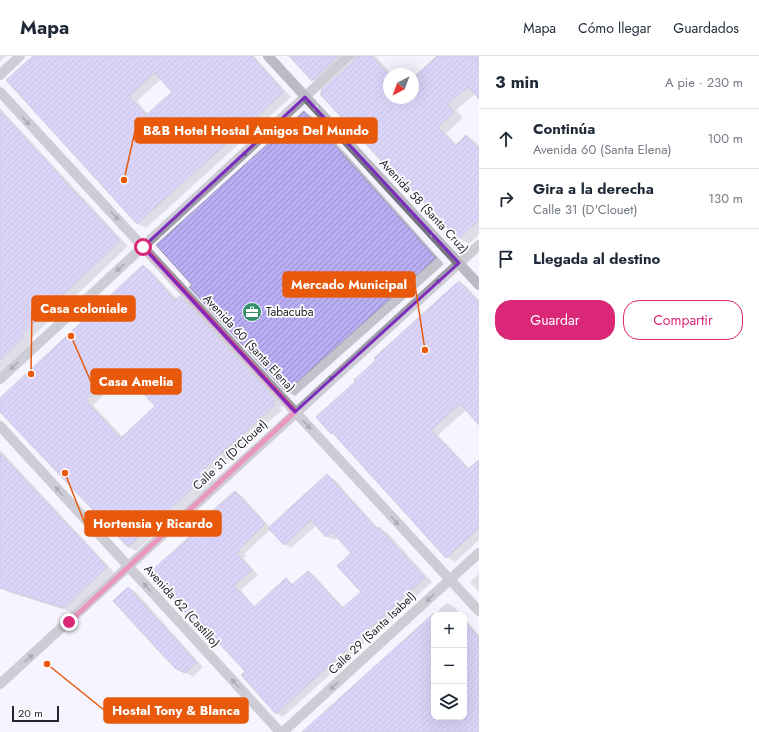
<!DOCTYPE html>
<html lang="es">
<head>
<meta charset="utf-8">
<style>
	:root { --surface:#fff; --page:#f6f6f7; --text:#1f2937; --muted:#747a83; --line:#e0e1e3; --accent:#db2777 }
	body { margin:0; font-family:Jost,sans-serif; background:var(--page); color:var(--text) }
	.controls { position:absolute; right:12px; bottom:12px; display:grid; overflow:hidden; border-radius:8px; box-shadow:0 4px 16px #0002 }
	.controls button { width:36px; height:36px; display:grid; place-items:center; padding:0; border:0; border-bottom:1px solid var(--line); background:var(--surface); color:var(--text); font:20px sans-serif }
	.compass { position:absolute; left:383px; top:12px; width:36px; height:36px; border-radius:50%; background:var(--surface); box-shadow:0 4px 16px #0002; rotate:221deg }
	.scale { position:absolute; left:12px; bottom:10px; width:47px; box-sizing:border-box; padding-left:4px; border:2px solid #26252e; border-top:0; font-size:11px; line-height:14px; white-space:nowrap; color:#26252e; -webkit-text-stroke:3px #fff; paint-order:stroke }
	.stop { position:absolute; width:12px; height:12px; margin:-9px; border:3px solid #db2777; border-radius:50%; background:#fff }
	.stop.end { background:#db2777; border-color:#fff; box-shadow:0 1px 4px #0008 }
	.list { margin:0; padding:0; list-style:none }
	h2 { display:flex; justify-content:space-between; align-items:center; height:52px; margin:0; padding:0 16px; font-size:17px }
	h2 small { font-size:13px; font-weight:400; color:var(--muted) }
	.list li { display:grid; grid-template-columns:26px 1fr auto; gap:12px; align-items:center; box-sizing:border-box; height:60px; padding:0 16px; border-top:1px solid var(--line) }
	.list b { display:block; font-size:15px; white-space:nowrap }
	.list p { margin:0; font-size:13px; white-space:nowrap; color:var(--muted) }
	.list em { font-size:13px; font-style:normal; color:var(--muted) }
	.actions { display:flex; gap:8px; padding:12px 16px }
	.actions a { flex:1; padding:9px 0; border:1px solid var(--accent); border-radius:16px; text-align:center; font-size:14px; color:var(--accent) }
	.actions .main { background:var(--accent); color:#fff }
	.icon { flex:none; width:22px; height:22px; fill:none; stroke:currentColor; stroke-width:2; stroke-linecap:round; stroke-linejoin:round }
	.map { position:relative; flex:none; width:479px; height:676px; overflow:hidden }
	header { display:flex; align-items:center; gap:24px; box-sizing:border-box; height:56px; padding:0 20px; background:var(--surface); border-bottom:1px solid var(--line) }
	header strong { font-size:19px }
	nav { display:flex; gap:22px; margin-inline-start:auto; font-size:14px }
	main { display:flex }
	aside { flex:1; background:var(--surface) }
	.map>svg:first-child { display:block }
	.shadow { fill:#0003; fill-rule:evenodd }
	.building { fill:url(#building-hatch); stroke:#9c99b0; fill-rule:evenodd }
	.lines { fill:none; stroke-linecap:round; stroke-linejoin:round }
	.street { stroke:#9e9da7; stroke-width:10 }
	.secondary { stroke:#757382; stroke-width:10 }
	.oneway { fill:#c8c7cd }
	.oneway2 { fill:#56555e }
	.route { stroke:#db2777; stroke-width:5 }
	.marked { fill:none; stroke:#7b2cbf; stroke-width:3; stroke-linejoin:round }
	.labels { text-anchor:middle; stroke-width:3.5; stroke-linejoin:round; paint-order:stroke }
	.street-label { font-size:12px; fill:#26252e; stroke:#fff }
	.poi-label { font-size:12px; fill:#26252e; stroke:#fff; text-anchor:start }
	.leader { fill:none; stroke:#e8590c; stroke-width:1.5 }
	.callout-dot { fill:#e8590c; stroke:#fff; stroke-width:1.5 }
	.callout { fill:#e8590c; stroke:#e8590c; stroke-width:1.5 }
	.callout-label { font-size:13px; text-anchor:middle; font-weight:bold; fill:#fff }
</style>
</head>
<body>
<header>
<strong>Mapa</strong>
<nav><a>Mapa</a><a>Cómo llegar</a><a>Guardados</a></nav>
</header>
<main>
<div class="map">
<svg width="479" height="676" viewBox="0 0 479 676">
	<defs>
		<pattern id="building-hatch" width="6" height="6" patternUnits="userSpaceOnUse"><rect width="6" height="6" fill="#b9adf4"/><path d="M-1 1l2-2M0 6l6-6M5 7l2-2" fill="none" stroke="#968dc6"/></pattern>
	</defs>
	<rect width="100%" height="100%" fill="#f5f4fe"/>
	<path class="shadow" d="M0 0H6L0 5Z
		M35 0H254L291 41 146 172 137 167ZM161 23 173 36 148 58 137 45Z
		M290 0H355L323 30 313 24Z
		M356 0H375L392 18H389V42H413V23L438 0H479V42L475 38 456 54 463 62 446 77 457 89 466 80 476 86 479 90V178L469 188 459 182 417 137 407 132Z
		M0 52 128 190 30 283 32 286 0 316Z
		M304 56 313 61 444 208 295 340 286 335Z
		M143 210 151 215 178 244 180 242 188 246 283 350 280 352 282 354 210 419 215 424 136 495 128 491 0 354V343ZM128 316 145 335 156 351 123 381 93 349Z
		M460 226 467 231 479 244V368L466 354 438 379 470 413 479 406V484L455 506 447 501 338 381 332 377 357 326Z
		M0 394 114 516 72 556 8 536 0 531Z
		M327 419 334 423 379 473 387 476 432 526 283 661 276 657 246 616 211 577 209 579 202 575 216 459 235 436 242 440 270 471ZM317 469 327 481 334 484 338 481 352 497 362 536 344 552 315 520 308 516 294 529 286 523 255 551 241 534 258 519 243 502 246 500 244 498 271 473 284 488 291 492Z
		M479 518V536L470 526Z
		M128 532 136 536 203 611 193 621 177 612Z
		M447 547 454 551 461 559H434V661H464V562L479 579V676H304Z"/>
	<path class="building" d="M33 0H252L284 36 137 168 6 24ZM155 17 172 36 146 59 129 40Z
		M289 0H339L312 25Z
		M355 0H372L389 19V42H413V22L437 0H479V43L468 31 447 48 454 56 438 71 455 90 466 79 479 93V164L458 183 409 130 407 133 320 38 322 36 321 34 353 5Z
		M0 55 120 185 22 278 24 281 0 304Z
		M304 55 436 202 286 336 189 231 192 229 156 189Z
		M143 209 175 244 180 240 276 344 273 347 275 349 203 414 207 419 128 491 0 356V342ZM121 310 144 335 142 336 155 350 121 382 85 344Z
		M459 225 479 247V369L460 348 431 374 468 413 479 404V472L446 502 349 395 333 377 331 378 316 361 355 326 354 324 376 304 374 302Z
		M0 397 107 511 64 552 0 532Z
		M327 418 377 473 379 471 425 522 276 658 241 619 245 615 230 599 205 572 202 575 149 517 215 458 212 455 235 435 265 468 238 494 240 495 237 498 252 514 234 530 254 551 286 522 292 529 308 515 342 552 361 536 337 510 351 497 332 476 326 481 311 464 284 489 268 472Z
		M128 531 197 607 185 617 176 613 158 594 113 545Z
		M434 557V661H464V565L479 581V676H302Z"/>
	<g class="lines">
		<path class="street" d="M0 19 20 0
			M0 36 479 555
			M0 323 349 0
			M0 370 280 676
			M0 628 479 189
			M283 676 479 497"/>
		<path class="secondary" d="M268 0 479 229"/>
	</g>
	<defs><path id="oneway-solid" d="M-6-.8H1V-3.2L6.5 0L1 3.2V.8H-6Z"/></defs>
	<g class="oneway">
		<use href="#oneway-solid" transform="translate(317 53) rotate(-133)"/>
		<use href="#oneway-solid" transform="translate(434 180) rotate(-133)"/>
	</g>
	<g class="oneway2">
		<use href="#oneway-solid" transform="translate(26 65) rotate(47)"/>
		<use href="#oneway-solid" transform="translate(246 96) rotate(137)"/>
		<use href="#oneway-solid" transform="translate(115 160) rotate(47)"/>
		<use href="#oneway-solid" transform="translate(120 212) rotate(137)"/>
		<use href="#oneway-solid" transform="translate(437 227) rotate(-42)"/>
		<use href="#oneway-solid" transform="translate(14 310) rotate(137)"/>
		<use href="#oneway-solid" transform="translate(330 324) rotate(-42)"/>
		<use href="#oneway-solid" transform="translate(307 369) rotate(47)"/>
		<use href="#oneway-solid" transform="translate(59 435) rotate(-132)"/>
		<use href="#oneway-solid" transform="translate(395 465) rotate(47)"/>
		<use href="#oneway-solid" transform="translate(147 531) rotate(-132)"/>
		<use href="#oneway-solid" transform="translate(430 542) rotate(137)"/>
		<use href="#oneway-solid" transform="translate(29 602) rotate(-42)"/>
		<use href="#oneway-solid" transform="translate(235 627) rotate(-132)"/>
		<use href="#oneway-solid" transform="translate(334 630) rotate(137)"/>
	</g>
	<g class="lines">
		<path class="route" d="M69 566 295 356 143 191"/>
	</g>
	<path d="M0 0H479V676H0ZM305 41 459 207 295 356 143 191Z" fill="#f5f4fe" fill-opacity=".55" fill-rule="evenodd"/>
	<path class="marked" d="M305 41 459 207 295 356 143 191Z"/>
	<defs>
		<g id="office-disc" transform="scale(1)"><circle r="9.5" fill="#319069" stroke="#fff"/><path d="M-6-3h4V-5.5h4V-3h4V5H-6ZM-1-4.5V-3h2v-1.5ZM-6 0V1H6V0Z" fill="#fff"/></g>
	</defs>
	<g fill-rule="evenodd">
		<use href="#office-disc" x="252" y="256"/>
	</g>
	<g class="labels">
		<g class="street-label">
			<text transform="translate(424 150) rotate(47)" y="4">Avenida 58 (Santa Cruz)</text>
			<text transform="translate(249 287) rotate(47)" y="4">Avenida 60 (Santa Elena)</text>
			<text transform="translate(230 399) rotate(-43)" y="4">Calle 31 (D'Clouet)</text>
			<text transform="translate(182 550) rotate(48)" y="4">Avenida 62 (Castillo)</text>
			<text transform="translate(372 577) rotate(-43)" y="4">Calle 29 (Santa Isabel)</text>
		</g>
		<g class="poi-label">
			<text x="266" y="260">Tabacuba</text>
		</g>
	</g>
	<path class="leader" d="M124 124L135 75M425 294L415 229M31 318L32 253M71 280L91 326M65 417L85 468M47 608L104 654"/>
	<g class="callout-dot">
		<circle cx="124" cy="124" r="4"/>
		<circle cx="425" cy="294" r="4"/>
		<circle cx="31" cy="318" r="4"/>
		<circle cx="71" cy="280" r="4"/>
		<circle cx="65" cy="417" r="4"/>
		<circle cx="47" cy="608" r="4"/>
	</g>
	<g class="callout">
		<rect x="135" y="62" width="242" height="25" rx="4"/>
		<rect x="283" y="216" width="132" height="25" rx="4"/>
		<rect x="32" y="240" width="103" height="25" rx="4"/>
		<rect x="91" y="313" width="90" height="25" rx="4"/>
		<rect x="85" y="455" width="136" height="25" rx="4"/>
		<rect x="104" y="642" width="144" height="25" rx="4"/>
	</g>
	<g class="callout-label">
		<text x="256" y="79">B&amp;B Hotel Hostal Amigos Del Mundo</text>
		<text x="349" y="233">Mercado Municipal</text>
		<text x="84" y="257">Casa coloniale</text>
		<text x="136" y="330">Casa Amelia</text>
		<text x="153" y="472">Hortensia y Ricardo</text>
		<text x="176" y="659">Hostal Tony &amp; Blanca</text>
	</g>
</svg>
<div class="controls">
<button>+</button>
<button>−</button>
<button><svg class="icon" aria-label="layers" viewBox="0 0 24 24"><path d="M12 4l9 5-9 5-9-5zM3 14l9 5 9-5"/></svg></button>
</div>
<svg class="compass" viewBox="-18 -18 36 36"><path d="M0-13l5 13h-10z" fill="#e53935"/><path d="M0 13l5-13h-10z" fill="#747a83"/></svg>
<div class="scale">20 m</div>
<div class="stop" style="left:143px;top:191px"></div>
<div class="stop end" style="left:69px;top:566px"></div>
</div>
<aside>
<h2>3 min<small>A pie · 230 m</small></h2>
<ul class="list">
<li><svg class="icon" aria-label="ahead" viewBox="0 0 24 24"><path d="M12 20V5M6 11l6-6 6 6"/></svg><div><b>Continúa</b><p>Avenida 60 (Santa Elena)</p></div><em>100 m</em></li>
<li><svg class="icon" aria-label="right" viewBox="0 0 24 24"><path d="M7 20v-9h11M14 6l5 5-5 5"/></svg><div><b>Gira a la derecha</b><p>Calle 31 (D'Clouet)</p></div><em>130 m</em></li>
<li><svg class="icon" aria-label="arrive" viewBox="0 0 24 24"><path d="M6 21V4h12l-3 4 3 4H6"/></svg><div><b>Llegada al destino</b></div></li>
</ul>
<div class="actions"><a class="main">Guardar</a><a>Compartir</a></div>
</aside>
</main>
</body>
</html>
